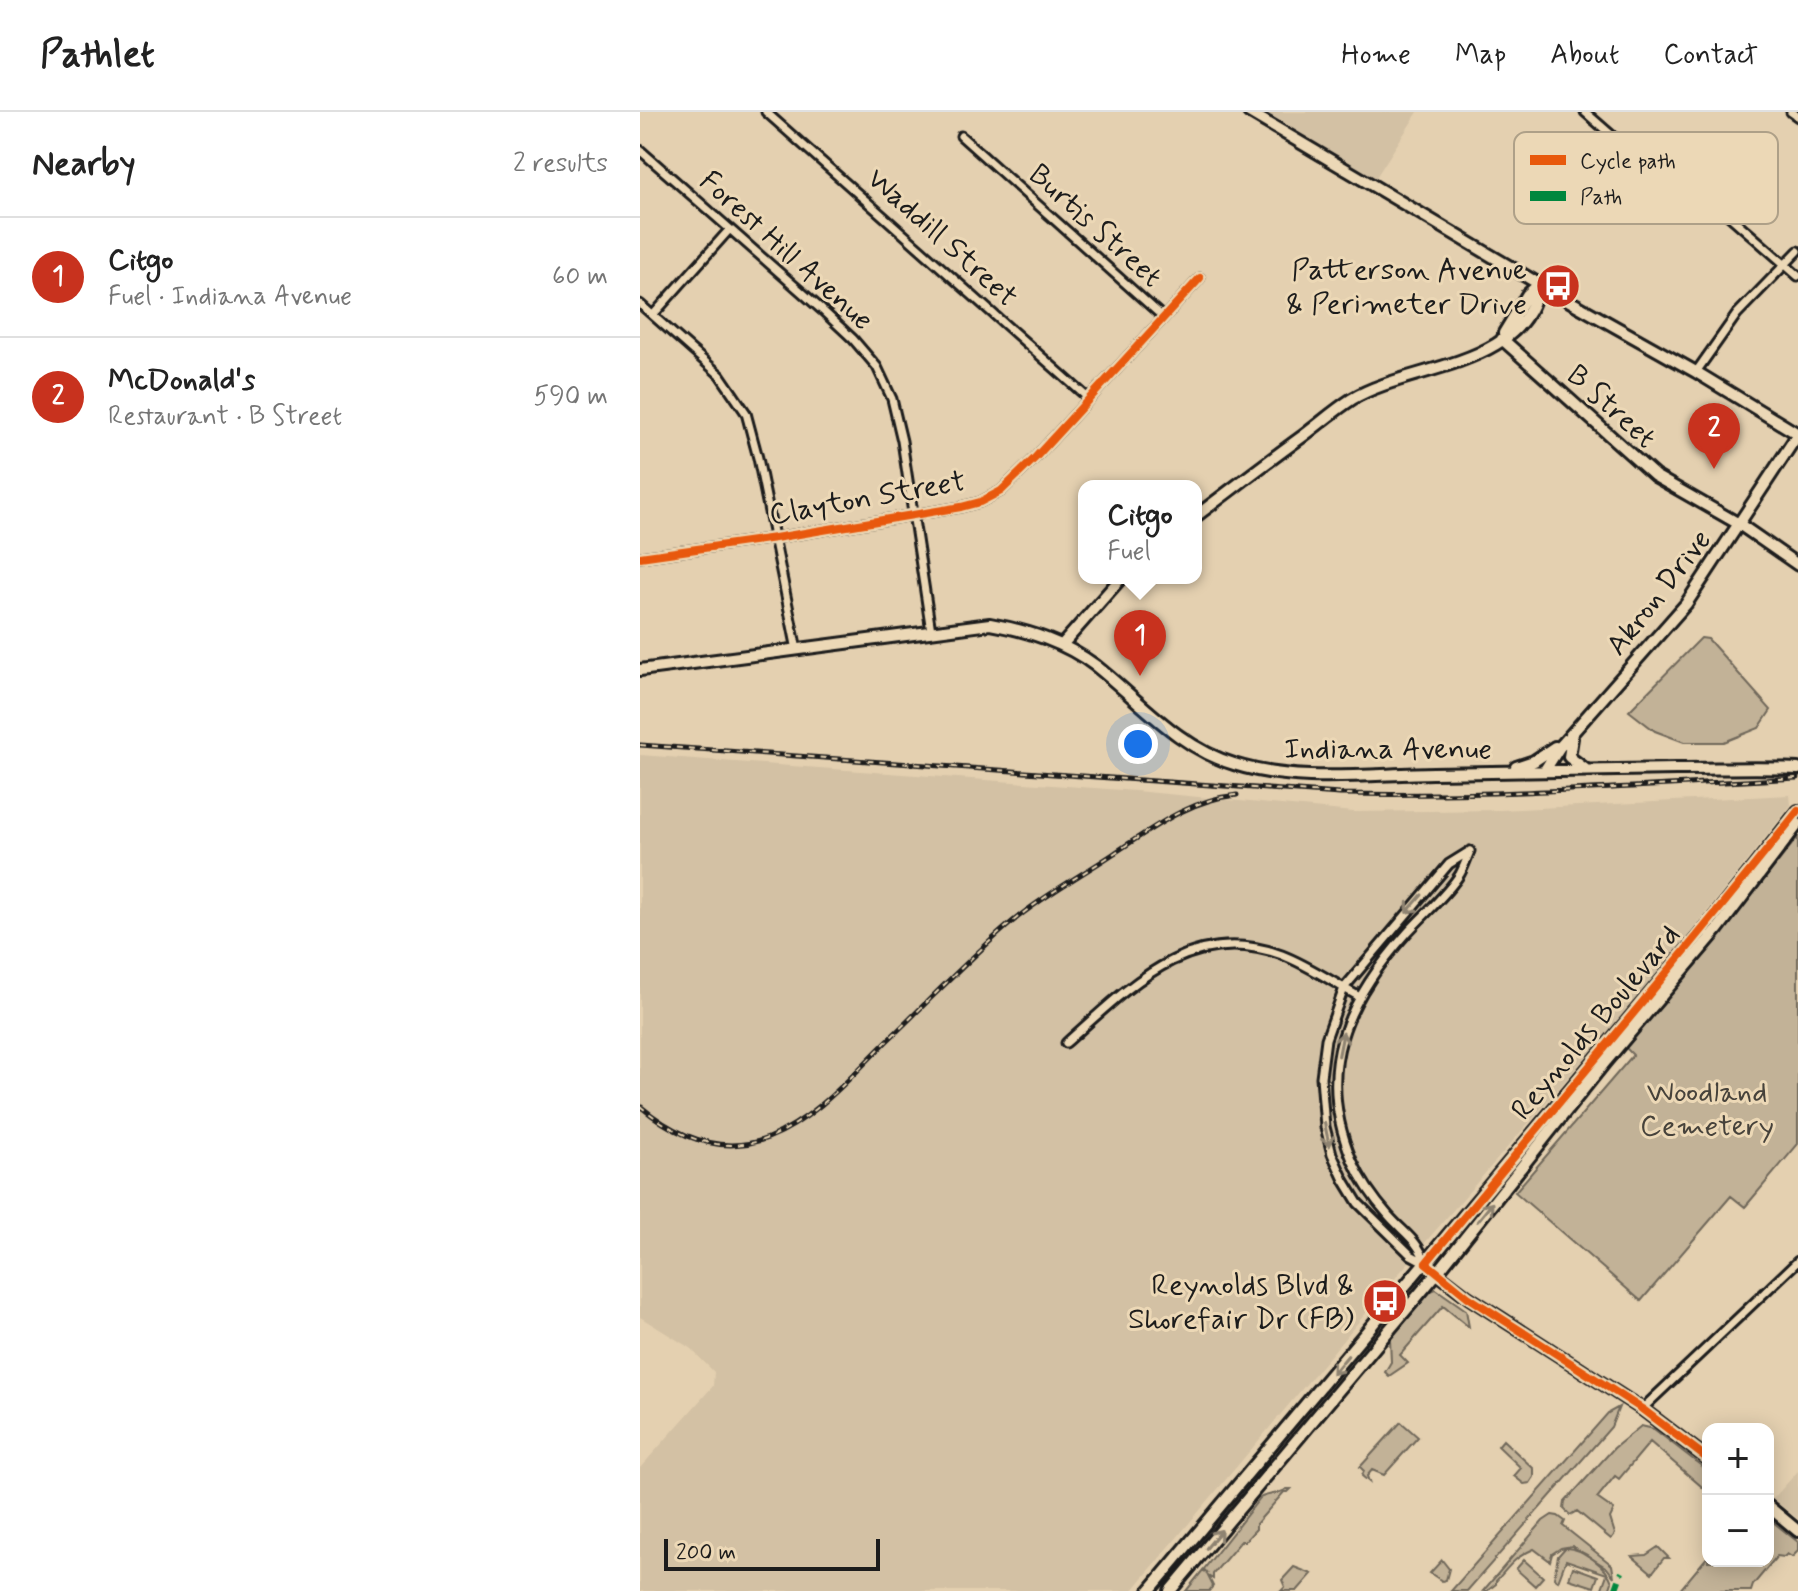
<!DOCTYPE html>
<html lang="en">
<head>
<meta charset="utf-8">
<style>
	:root { --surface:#fff; --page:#f6f6f6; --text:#222; --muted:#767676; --line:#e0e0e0; --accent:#c8321e }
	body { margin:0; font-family:Mynerve,sans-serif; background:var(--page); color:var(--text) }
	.controls { position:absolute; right:24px; bottom:24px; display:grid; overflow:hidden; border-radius:16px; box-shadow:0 4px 20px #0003 }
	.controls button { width:72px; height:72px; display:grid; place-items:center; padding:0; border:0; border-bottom:2px solid var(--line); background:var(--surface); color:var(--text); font:40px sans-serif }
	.scale { position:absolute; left:24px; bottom:20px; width:216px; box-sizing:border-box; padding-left:8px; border:4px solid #1c1c1c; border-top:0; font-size:22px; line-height:28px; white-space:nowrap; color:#1c1c1c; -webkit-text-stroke:6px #ecd8b6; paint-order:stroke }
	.you { position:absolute; left:498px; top:632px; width:28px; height:28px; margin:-20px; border:6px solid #fff; border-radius:50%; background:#1a73e8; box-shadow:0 0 0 12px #1a73e833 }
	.badge { display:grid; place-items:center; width:52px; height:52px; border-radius:50%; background:var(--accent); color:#fff; font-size:26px; font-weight:700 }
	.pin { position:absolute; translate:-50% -66px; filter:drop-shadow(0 2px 4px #0008) }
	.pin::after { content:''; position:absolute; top:42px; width:28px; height:24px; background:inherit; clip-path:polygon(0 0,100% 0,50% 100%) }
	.popup { position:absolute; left:438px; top:368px; width:124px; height:104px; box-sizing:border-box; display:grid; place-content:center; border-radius:16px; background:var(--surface); filter:drop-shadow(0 2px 6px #0005); font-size:26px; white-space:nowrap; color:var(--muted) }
	.popup b { font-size:30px; color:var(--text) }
	.popup::after { content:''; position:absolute; left:50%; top:100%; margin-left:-16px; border:16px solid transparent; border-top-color:var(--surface) }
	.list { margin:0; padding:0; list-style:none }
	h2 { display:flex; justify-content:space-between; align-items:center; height:104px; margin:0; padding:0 32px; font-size:34px }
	h2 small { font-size:26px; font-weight:400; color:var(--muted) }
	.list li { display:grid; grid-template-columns:52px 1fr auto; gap:24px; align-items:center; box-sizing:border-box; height:120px; padding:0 32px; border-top:2px solid var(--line) }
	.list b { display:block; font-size:30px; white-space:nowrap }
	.list p { margin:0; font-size:26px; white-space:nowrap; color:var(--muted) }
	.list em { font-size:26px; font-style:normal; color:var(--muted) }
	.map { position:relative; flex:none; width:1158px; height:1479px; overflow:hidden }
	header { display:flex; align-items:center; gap:48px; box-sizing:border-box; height:112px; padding:0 40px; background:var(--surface); border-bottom:2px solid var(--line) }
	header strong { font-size:38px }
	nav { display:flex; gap:44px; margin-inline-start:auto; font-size:28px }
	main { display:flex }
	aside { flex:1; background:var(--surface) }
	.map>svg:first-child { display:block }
	.built { fill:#d3c1a4 }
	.green { fill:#c2b297; stroke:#6f675a; stroke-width:2 }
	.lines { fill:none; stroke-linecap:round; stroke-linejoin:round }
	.street-casing { stroke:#1c1c1c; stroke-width:13 }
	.secondary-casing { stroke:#1c1c1c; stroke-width:16 }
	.street { stroke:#ecd8b6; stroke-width:7 }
	.secondary { stroke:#ecd8b6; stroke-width:10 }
	.rail-casing { stroke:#1c1c1c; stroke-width:5 }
	.rail { stroke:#ecd8b6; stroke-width:2; stroke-dasharray:6; stroke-linecap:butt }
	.quiet { stroke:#00873e; stroke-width:6; stroke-dasharray:12 6; stroke-linecap:butt }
	.cycleway-casing { stroke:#ecd8b6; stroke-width:13 }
	.cycleway { stroke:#e8590c; stroke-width:8 }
	.oneway { stroke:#8e8371 }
	.labels { text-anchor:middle; stroke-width:6; stroke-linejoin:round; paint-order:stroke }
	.street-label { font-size:30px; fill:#1c1c1c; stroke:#ecd8b6 }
	.poi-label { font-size:30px; fill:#1c1c1c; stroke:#ecd8b6; text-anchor:end }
	.park-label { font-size:30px; fill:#46423b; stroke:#ecd8b6 }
	.key { fill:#ecd8b6; stroke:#aea088; stroke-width:2 }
	.key-label { font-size:22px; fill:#1c1c1c }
</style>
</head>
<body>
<header>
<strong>Pathlet</strong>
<nav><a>Home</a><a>Map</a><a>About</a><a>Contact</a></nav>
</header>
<main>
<aside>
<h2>Nearby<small>2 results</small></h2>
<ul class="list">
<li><span class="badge">1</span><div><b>Citgo</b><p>Fuel · Indiana Avenue</p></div><em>60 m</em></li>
<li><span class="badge">2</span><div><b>McDonald's</b><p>Restaurant · B Street</p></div><em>590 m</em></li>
</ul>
</aside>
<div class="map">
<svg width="1158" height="1479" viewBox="0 0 1158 1479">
	<rect width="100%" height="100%" fill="#e4d0b0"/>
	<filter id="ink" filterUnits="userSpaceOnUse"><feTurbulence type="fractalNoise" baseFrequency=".0125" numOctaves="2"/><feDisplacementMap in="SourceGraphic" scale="16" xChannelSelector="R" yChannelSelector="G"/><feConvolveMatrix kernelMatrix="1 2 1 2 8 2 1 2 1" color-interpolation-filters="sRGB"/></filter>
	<g filter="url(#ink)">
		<path class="built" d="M609 0H778L731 73Z
			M0 643 496 679 713 700 860 698 1150 683 1151 693 1015 865 789 1126 492 1479H0V1356L73 1274 74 1260 50 1236 0 1205Z
			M1158 1359V1407L1133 1387Z"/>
		<path class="green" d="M1061 526 1068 527 1131 598 1119 616 1084 630H1044L1015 619 989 599Z
			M1158 725V1032L1105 1095 1091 1084 1001 1189 875 1080 993 943 985 935 1078 826Z
			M796 1177 826 1198 829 1215 803 1194 760 1243 768 1251 749 1264 745 1260 751 1250 750 1227 791 1179Z
			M979 1295 971 1315 827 1479H811L968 1301Z
			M761 1310 778 1325 744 1363 732 1358 727 1364 729 1370 722 1364 724 1359 720 1355Z
			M1001 1314 1014 1317 1068 1359V1380L1010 1330 979 1367 975 1364 957 1386 974 1398 970 1406 975 1422 971 1427 937 1399 930 1403 924 1397 925 1390 974 1336Z
			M863 1328 894 1357V1365L890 1371 884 1372 874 1364 881 1356 858 1334Z
			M647 1377H651L648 1380H644L616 1412V1417L605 1429H601L573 1462V1467L568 1464 573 1474 569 1479H546L563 1458 568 1462 564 1457 620 1386C625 1382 637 1383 647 1377Z
			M912 1403 918 1404 925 1409 923 1414 972 1453 974 1465 967 1456 932 1434 921 1436 912 1442 910 1449 894 1437C874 1446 872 1451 856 1469V1472L847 1479H843L903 1409Z
			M1128 1406 1158 1430V1439L1152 1445 1147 1442 1144 1445 1137 1444 1113 1473 1111 1479H1039L1068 1444V1449H1128Z
			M1018 1435 1029 1446H1024L1012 1461 992 1444 1006 1443Z
			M925 1436C942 1435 968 1456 972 1470L969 1479H961L967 1462 926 1448 918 1469 914 1466 918 1444Z
			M802 1448 809 1457 806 1468 802 1469 790 1461Z
			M884 1448 903 1465 895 1474 876 1457Z
			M654 1455 672 1462 657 1479H641L645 1475 642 1468Z
			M933 1455 958 1464 954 1475 929 1467Z"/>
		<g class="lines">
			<g class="street-casing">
				<path id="street" d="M126 0 448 286
					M945 0 1008 55 1032 61 1053 72 1158 164
					M1151 0 1158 5
					M321 24 523 205
					M0 38 182 198 213 227 237 255 252 287 262 329 291 519
					M0 192 80 263 106 301 118 346 157 538
					M13 203 89 118
					M1056 260 1097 202 1158 139
					M0 445 135 426 321 395 340 390 361 379 394 347 560 166
					M426 931C489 875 550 809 642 843 668 853 694 871 718 884
					M786 1151 771 1143 718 1091 704 1068 692 1042 685 1015 681 965 686 927 704 876 809 752 830 739
					M786 1151C777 1127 765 1122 749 1104 734 1087 721 1069 712 1048 674 957 706 889 767 821 784 802 807 783 820 762 824 755 827 746 830 739
					M1002 1297 1158 1149"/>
			</g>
			<g class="secondary-casing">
				<path id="secondary" d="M609 0 899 172 1056 260 1158 322
					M864 221 887 183 898 173
					M862 227 1015 364 1099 412 1158 453
					M556 404C592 377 627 350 663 324 679 312 695 298 712 287 770 252 884 257 899 172
					M422 533 481 466
					M0 558 350 512C389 519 424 530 456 554 499 588 539 636 594 652 657 672 728 662 793 661 874 659 955 658 1036 657 1077 657 1118 655 1158 657
					M932 626 929 645 945 657
					M876 655 894 649 915 635
					M905 658 919 636 1046 492 1158 322
					M793 1158 828 1185 1002 1297 1068 1347
					M1128 1394 1158 1419
					M509 1479 1067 814 1158 699
					M530 1479 797 1161 966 949 1078 817 1158 712"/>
			</g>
			<use href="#street" class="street"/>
			<use href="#secondary" class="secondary"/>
			<g class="rail-casing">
				<path id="rail" d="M0 633 700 682C853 685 1006 674 1158 666
					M0 994C37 1025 80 1044 128 1026 176 1007 213 962 249 927 290 888 329 846 372 810 403 784 440 764 473 742 513 716 548 688 597 683"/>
			</g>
			<use href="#rail" class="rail"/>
			<path class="quiet" d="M975 1479 982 1460"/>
			<g class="cycleway-casing">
				<path id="cycleway" d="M0 445 135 426 321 395 340 390 361 379 394 347 560 166
					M1068 1347 1002 1297 828 1185 786 1151C910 1000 1037 852 1158 699"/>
			</g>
			<use href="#cycleway" class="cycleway"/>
		</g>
		<defs><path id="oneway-shaft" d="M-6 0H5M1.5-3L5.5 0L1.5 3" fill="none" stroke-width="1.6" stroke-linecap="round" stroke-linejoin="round" transform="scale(2)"/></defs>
		<g class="oneway">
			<use href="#oneway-shaft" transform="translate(774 792) rotate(131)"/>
			<use href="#oneway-shaft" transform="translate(701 932) rotate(-79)"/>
			<use href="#oneway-shaft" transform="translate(687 1023) rotate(78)"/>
			<use href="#oneway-shaft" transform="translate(845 1100) rotate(-51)"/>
			<use href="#oneway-shaft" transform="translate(700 1253) rotate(130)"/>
			<use href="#oneway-shaft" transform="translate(574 1427) rotate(-50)"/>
		</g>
	</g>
	<defs>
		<g id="bus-disc" transform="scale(2.3)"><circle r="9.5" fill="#c8321e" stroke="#ecd8b6"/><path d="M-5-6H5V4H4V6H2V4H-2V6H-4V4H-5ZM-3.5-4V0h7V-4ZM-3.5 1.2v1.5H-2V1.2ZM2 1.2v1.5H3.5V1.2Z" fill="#fff"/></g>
	</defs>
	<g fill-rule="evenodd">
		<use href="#bus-disc" x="918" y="174"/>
		<use href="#bus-disc" x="745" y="1189"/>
	</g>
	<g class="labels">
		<g class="street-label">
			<text transform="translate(456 113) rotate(42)" y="10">Burtis Street</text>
			<text transform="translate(303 125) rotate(42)" y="10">Waddill Street</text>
			<text transform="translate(147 138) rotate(42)" y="10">Forest Hill Avenue</text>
			<text transform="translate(972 294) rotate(42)" y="10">B Street</text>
			<text transform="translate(227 385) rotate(-10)" y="10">Clayton Street</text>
			<text transform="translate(1018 480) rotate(-52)" y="10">Akron Drive</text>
			<text x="748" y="646">Indiana Avenue</text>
			<text transform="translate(955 910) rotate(-50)" y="10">Reynolds Boulevard</text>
		</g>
		<g class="poi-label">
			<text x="887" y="167">Patterson Avenue<tspan x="887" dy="34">&amp; Perimeter Drive</tspan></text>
			<text x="714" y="1182">Reynolds Blvd &amp;<tspan x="714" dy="34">Shorefair Dr (FB)</tspan></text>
		</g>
		<g class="park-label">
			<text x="1067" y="989">Woodland<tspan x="1067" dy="34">Cemetery</tspan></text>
		</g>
	</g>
	<rect x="874" y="20" width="264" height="92" rx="12" class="key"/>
	<rect x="890" y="43" width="36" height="10" fill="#e8590c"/>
	<rect x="890" y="79" width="36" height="10" fill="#00873e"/>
	<g class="key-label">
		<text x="940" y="56">Cycle path</text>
		<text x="940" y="92">Path</text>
	</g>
</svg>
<div class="controls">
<button>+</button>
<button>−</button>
</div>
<div class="scale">200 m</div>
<div class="you"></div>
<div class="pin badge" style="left:500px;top:564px">1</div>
<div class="popup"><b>Citgo</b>Fuel</div>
<div class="pin badge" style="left:1074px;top:357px">2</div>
</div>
</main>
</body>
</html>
